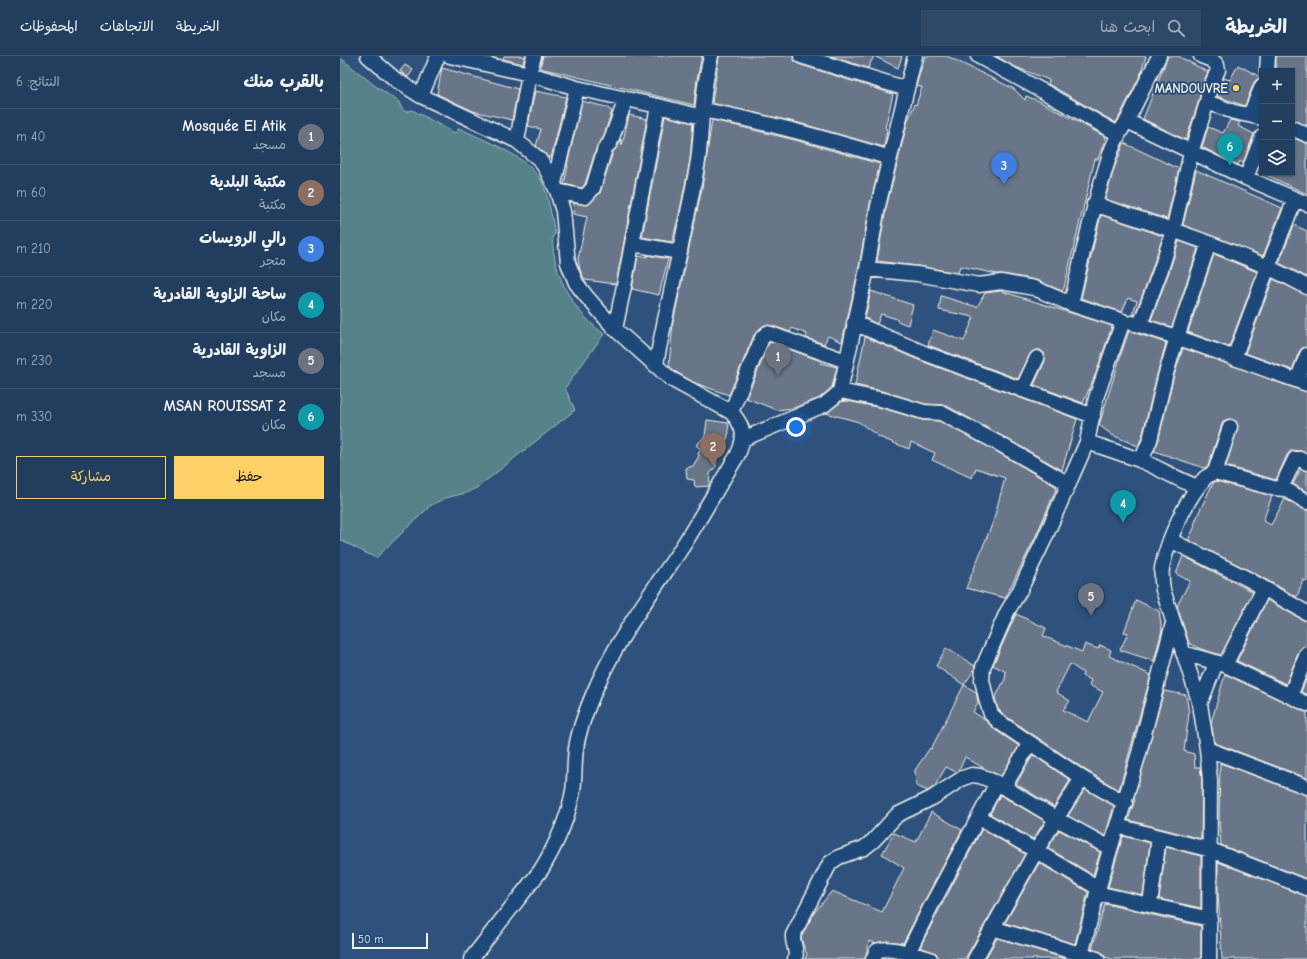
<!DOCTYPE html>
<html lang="ar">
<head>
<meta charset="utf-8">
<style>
	:root { --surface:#223e5e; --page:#2e4967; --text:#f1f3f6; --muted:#a2aebc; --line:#3f5773; --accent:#ffd166 }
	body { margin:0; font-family:"Comic Neue","Playpen Sans Arabic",sans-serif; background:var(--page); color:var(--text); direction:rtl }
	.controls { position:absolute; right:12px; top:12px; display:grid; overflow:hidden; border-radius:0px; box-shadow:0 1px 3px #0004 }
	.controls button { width:36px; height:36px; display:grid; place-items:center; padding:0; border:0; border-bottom:1px solid var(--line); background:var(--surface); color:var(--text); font:20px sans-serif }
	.scale { position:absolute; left:12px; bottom:10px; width:76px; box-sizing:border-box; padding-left:4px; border:2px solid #f4f1e8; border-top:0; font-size:11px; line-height:14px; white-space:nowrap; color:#f4f1e8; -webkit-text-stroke:3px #1f4a7a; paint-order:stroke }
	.you { position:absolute; left:456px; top:371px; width:14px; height:14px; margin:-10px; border:3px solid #fff; border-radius:50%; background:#1a73e8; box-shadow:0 0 0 6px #1a73e833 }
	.badge { display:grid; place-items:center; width:26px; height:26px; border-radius:50%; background:var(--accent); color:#fff; font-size:13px; font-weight:700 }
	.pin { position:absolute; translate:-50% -33px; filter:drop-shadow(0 1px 2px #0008) }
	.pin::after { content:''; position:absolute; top:21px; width:14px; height:12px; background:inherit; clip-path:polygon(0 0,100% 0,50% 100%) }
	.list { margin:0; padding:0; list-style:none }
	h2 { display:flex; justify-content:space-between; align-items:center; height:52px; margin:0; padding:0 16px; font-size:17px }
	h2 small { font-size:13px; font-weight:400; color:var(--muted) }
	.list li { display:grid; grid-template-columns:26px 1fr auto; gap:12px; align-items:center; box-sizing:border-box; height:56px; padding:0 16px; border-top:1px solid var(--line) }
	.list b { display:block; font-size:15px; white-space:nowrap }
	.list p { margin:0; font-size:13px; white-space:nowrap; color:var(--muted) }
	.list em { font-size:13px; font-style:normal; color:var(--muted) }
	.actions { display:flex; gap:8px; padding:12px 16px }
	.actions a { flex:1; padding:9px 0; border:1px solid var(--accent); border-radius:0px; text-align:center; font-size:14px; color:var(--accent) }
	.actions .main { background:var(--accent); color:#111 }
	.icon { flex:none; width:22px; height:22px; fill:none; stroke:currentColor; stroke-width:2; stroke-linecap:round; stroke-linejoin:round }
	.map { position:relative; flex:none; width:967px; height:903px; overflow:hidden; direction:ltr }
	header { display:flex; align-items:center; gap:24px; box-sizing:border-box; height:56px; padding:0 20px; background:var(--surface); border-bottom:1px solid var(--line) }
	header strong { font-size:19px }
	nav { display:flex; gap:22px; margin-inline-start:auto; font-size:14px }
	.search { width:280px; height:36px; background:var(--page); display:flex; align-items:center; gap:10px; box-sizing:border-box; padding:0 14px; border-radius:0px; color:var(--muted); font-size:15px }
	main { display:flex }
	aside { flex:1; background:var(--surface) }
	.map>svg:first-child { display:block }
	.green { fill:#56828a; stroke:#a5bab9 }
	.building { fill:#697488; stroke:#f4f1e8; fill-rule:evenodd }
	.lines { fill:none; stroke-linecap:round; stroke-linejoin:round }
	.minor-casing { stroke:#f4f1e8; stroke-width:17 }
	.minor { stroke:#1f4a7a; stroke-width:14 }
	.poi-dot { fill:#ffd166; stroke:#1f4a7a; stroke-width:1.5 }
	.labels { text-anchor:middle; stroke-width:3.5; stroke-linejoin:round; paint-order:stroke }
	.poi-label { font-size:13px; font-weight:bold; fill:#f4f1e8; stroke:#1f4a7a; text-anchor:end }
</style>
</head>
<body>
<header>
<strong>الخريطة</strong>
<div class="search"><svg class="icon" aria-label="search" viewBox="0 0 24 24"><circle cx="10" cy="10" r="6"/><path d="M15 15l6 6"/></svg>ابحث هنا</div>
<nav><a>الخريطة</a><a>الاتجاهات</a><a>المحفوظات</a></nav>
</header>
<main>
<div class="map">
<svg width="967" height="903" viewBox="0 0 967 903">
	<rect width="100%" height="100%" fill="#2e527d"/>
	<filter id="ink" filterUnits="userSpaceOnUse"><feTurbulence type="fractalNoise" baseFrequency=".025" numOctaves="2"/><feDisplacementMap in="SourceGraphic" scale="8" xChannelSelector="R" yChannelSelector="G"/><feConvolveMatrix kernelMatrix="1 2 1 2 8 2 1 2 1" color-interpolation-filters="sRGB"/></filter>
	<g filter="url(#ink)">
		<path class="green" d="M2 3 34 29 59 46 62 53 66 56 72 54 115 77 119 72C145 85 187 99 202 126 208 138 212 163 215 177 211 184 213 190 214 198 219 230 238 259 264 278L225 332 235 354 138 431 126 437 105 442 90 450 36 502 0 484V4Z"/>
		<path class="building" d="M164 0H185L183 8 163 3Z
			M203 0H362L357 23 354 49 200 12Z
			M379 0H453L455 5 458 8 553 38 545 72 547 73 544 91 459 67 372 47Z
			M490 0H562L558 12 534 0 528 12Z
			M585 0H607L674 33 685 44 686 40 701 46 764 80 765 84 758 103H755L724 232 722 235 696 224 663 218H657L620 210 618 217 578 210 537 205 546 152 568 64 575 48 576 49 582 31 576 30Z
			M656 0H806L800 20 776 67 708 28 709 24 673 10Z
			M828 0H838L868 16 861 31 859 44 846 84 803 63Z
			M936 0H967V70L952 64V15H936Z
			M65 9 73 14 68 21 60 15Z
			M898 9 922 22 917 23 914 26 905 50 877 40 884 22 890 24Z
			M102 12 178 33 172 64 133 55 97 38Z
			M195 35 226 41 211 102 207 100 196 90 201 73 188 70Z
			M242 45 266 51 272 55 263 82 257 90 245 128 242 132 224 128 228 110 227 109Z
			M289 59 307 63 276 228 245 224 240 214 238 203 247 161 233 158 234 147 248 149 260 137 273 96 278 90 281 83 282 89Z
			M325 60 353 67 350 104 339 159 332 186 302 181Z
			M372 64 455 84 540 108 530 148 519 211 502 286 488 280 484 288 466 282 467 278 452 272 450 276 433 270 424 269 414 279 389 339 355 327 336 316 329 310 333 266 362 132Z
			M890 64 900 66 898 70 914 78 903 107 900 105 898 109 862 91 868 71 883 77Z
			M952 81 967 87V138L922 117H952Z
			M784 87 839 113 827 163 765 143 775 110Z
			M856 114 942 152 923 200 843 169Z
			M761 159 823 180 813 210 795 259H792L797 245 788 242 782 256 741 242Z
			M954 169 967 175V221L939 207Z
			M839 185 858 192 832 271 811 264 829 216Z
			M874 198 917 216 889 291 848 276Z
			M307 199 328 203 319 239 292 233 298 200 307 201Z
			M933 223 967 239V291L962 292 959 296 952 314 905 297Z
			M531 235 573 249 568 269 557 265V263L541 258 537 268 525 262Z
			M661 235 772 270 756 317 743 347 694 329 705 305 704 297 700 294H696L690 298 678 323 588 289 593 274 624 285 634 261 599 254 601 240 637 251 645 237Z
			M789 275 826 287 817 319 802 381 798 390 772 379 759 369 783 292Z
			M525 281 581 305 737 363 722 414 662 380 605 349 585 348 546 336 515 329Z
			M430 286 481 305 480 307 497 311 492 331 480 342 453 352 437 354 406 342Z
			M843 292 967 336V397L960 395 951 394 947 399 936 424 886 410 898 370 896 365 889 363 885 364 882 368 868 410 864 412 814 395 818 386 833 323Z
			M507 345 542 352 582 364 599 365 654 394 717 431 695 482 665 542 626 532 653 466 665 422 636 412 632 422 592 404 595 397 571 386 569 393 539 381 519 366 486 357 501 346Z
			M367 364 388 367 389 376 384 392 376 401V410L370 418 369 430 355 431 354 424 347 423 346 412 353 410 359 400 358 397 361 394 356 389 365 380Z
			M961 413 967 415V436L953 428Z
			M876 425 932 440 923 465 931 469 945 443 963 453 967 454V525L963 524 957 541 912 516 848 484 855 470 854 469 859 456 873 427Z
			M843 500 913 536 881 599 861 593 849 587 837 550 850 525 836 518Z
			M796 544 819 555 822 574 814 605 780 594 788 577 784 576Z
			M927 544 963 564 967 565V590L962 591 959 595 946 628 897 605Z
			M676 558 706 572 703 580 742 596 745 588 758 593 760 589 771 594 769 600 811 619 779 734 747 715 664 659 658 653 655 642 665 623 666 616 653 609ZM730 608 743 617 742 620 751 624 749 629 763 636 748 666 723 654 730 645 716 636Z
			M606 592 635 610 634 614 624 629 596 610Z
			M885 618 967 656V722L875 687 871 667Z
			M967 621V639L961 636Z
			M624 629 636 636 638 646 633 656 644 663 654 673 679 690 661 720 645 713 625 701 619 715 616 716 606 711 595 730 588 735 576 730 575 714 590 692 591 693Z
			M824 635 846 639 849 657 844 695 854 698 855 711H860L862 724 861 783 788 764 795 744 794 743Z
			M693 699 730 724 714 751 676 728Z
			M880 707 967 739V823L881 789 879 765Z
			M745 733 774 750 765 780 728 760Z
			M660 739 705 765 693 783 650 758Z
			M591 756 622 774 584 846 563 887 548 885 536 887 529 885 525 903H465L467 898 464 892 461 881 474 857 492 835 542 856 564 812 542 798 554 777 576 786Z
			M642 773 685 798 625 903H598L596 897 580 891 599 854Z
			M719 774 760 796 753 819 708 792Z
			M783 780 810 787 803 839 768 831Z
			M826 791 861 800V852L819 843Z
			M878 806 967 840V903H882L878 837Z
			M699 807 748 836 735 888 665 867Z
			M765 848 861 870V903H771L765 901 763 897 752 893Z
			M657 882 727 903H645Z"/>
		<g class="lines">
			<g class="minor-casing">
				<path id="minor" d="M28 0 56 24 81 40 177 85 199 103 206 113 217 135 223 155 228 207 236 227 246 240 275 273 331 323 391 356C405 371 406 382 397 400 377 432 359 465 339 496 307 543 273 589 252 641 245 658 238 676 236 693 234 707 235 722 233 735 228 762 215 791 201 814L131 903
					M110 0 189 18 237 32 318 50 362 61
					M461 0 567 33
					M638 0 708 38 778 78
					M927 15 928 0
					M81 40 98 0
					M867 46 894 56 922 62
					M363 54C426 66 488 83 550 102
					M910 59 922 30
					M787 65 819 0
					M952 72 967 79
					M177 85 189 18 194 0
					M906 122 922 81
					M214 127 237 32
					M217 135 245 141 253 132 265 92 270 87 286 43
					M754 148C826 172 900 194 967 231
					M292 188 340 196
					M527 213 577 218 639 229 661 226 694 232 731 248
					M514 267 584 297 753 360
					M792 267C851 284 908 308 967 328
					M800 269 821 213 833 175 851 97 867 46 869 34 878 14 877 9 872 4 861 0
					M275 273 285 225 318 50
					M894 302 928 211 955 143
					M316 308C329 240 346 173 358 105 361 83 361 61 364 39 365 26 368 13 371 0
					M957 324 967 299
					M682 334 697 302
					M500 335 544 344 584 356 601 357 658 387 729 428
					M391 356 422 282 427 277 431 278 506 305
					M403 383 484 349 494 341 500 335 527 213 538 150 575 0
					M747 386 703 486 679 536 667 556 643 611 642 624 647 646 651 658 659 666 742 722 785 747
					M801 405 810 384 825 321 837 281 869 187
					M875 416 890 371
					M858 431C838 424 821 413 802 405 784 398 765 392 747 386L756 342 783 265 731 248C741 205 750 162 763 121 769 100 774 83 787 65L906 122 967 148
					M941 432 955 403H960L967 407
					M830 484 908 523 967 557
					M843 597 885 609 967 648
					M885 609 924 532
					M950 640 967 598
					M860 648 876 607
					M867 693 967 731
					M664 731 690 687
					M639 761 758 832
					M777 770 871 794 967 832
					M757 837 870 863
					M810 848 819 781
					M652 872 757 903
					M568 897 591 850 657 727
					M455 903C458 894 452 888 453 879L490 807 499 801 524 792 533 785 557 759 592 742 623 722 632 719 640 720 657 727 717 763 770 792
					M533 903 537 895C548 889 577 900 590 903
					M635 903 696 795 742 722
					M740 903 757 837 799 697 833 567
					M869 903 870 724 867 693 860 648 823 534C822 527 821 520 822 512 827 485 846 443 865 422 867 420 872 418 875 416L933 432 945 433 967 446"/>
			</g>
			<use href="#minor" class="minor"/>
		</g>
	</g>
	<circle class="poi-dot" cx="896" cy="32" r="4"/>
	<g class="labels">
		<g class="poi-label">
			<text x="888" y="37">MANDOUVRE</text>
		</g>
	</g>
</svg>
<div class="controls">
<button>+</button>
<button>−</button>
<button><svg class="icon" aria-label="layers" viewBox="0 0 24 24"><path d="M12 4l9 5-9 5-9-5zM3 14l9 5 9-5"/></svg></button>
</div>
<div class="scale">50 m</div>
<div class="you"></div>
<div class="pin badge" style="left:438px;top:320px;background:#6b7280">1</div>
<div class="pin badge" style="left:373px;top:410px;background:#8d6e63">2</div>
<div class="pin badge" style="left:664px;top:129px;background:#3f7fe0">3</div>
<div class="pin badge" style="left:783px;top:467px;background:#0f9aa8">4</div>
<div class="pin badge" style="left:751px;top:560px;background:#6b7280">5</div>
<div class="pin badge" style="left:890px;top:110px;background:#0f9aa8">6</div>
</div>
<aside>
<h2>بالقرب منك<small>النتائج: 6</small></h2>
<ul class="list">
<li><span class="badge" style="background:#6b7280">1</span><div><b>Mosquée El Atik</b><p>مسجد</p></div><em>40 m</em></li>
<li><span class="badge" style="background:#8d6e63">2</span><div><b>مكتبة البلدية</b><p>مكتبة</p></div><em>60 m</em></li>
<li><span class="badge" style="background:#3f7fe0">3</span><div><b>رالي الرويسات</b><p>متجر</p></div><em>210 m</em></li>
<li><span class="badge" style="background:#0f9aa8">4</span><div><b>ساحة الزاوية القادرية</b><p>مكان</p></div><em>220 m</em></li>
<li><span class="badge" style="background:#6b7280">5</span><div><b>الزاوية القادرية</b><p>مسجد</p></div><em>230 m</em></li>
<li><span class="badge" style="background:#0f9aa8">6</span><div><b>MSAN ROUISSAT 2</b><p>مكان</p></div><em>330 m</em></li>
</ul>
<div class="actions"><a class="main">حفظ</a><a>مشاركة</a></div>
</aside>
</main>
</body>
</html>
